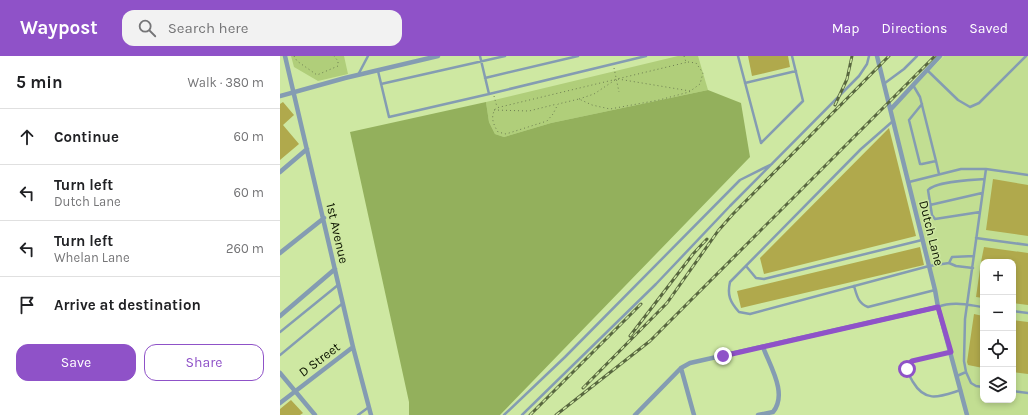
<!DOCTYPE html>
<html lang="en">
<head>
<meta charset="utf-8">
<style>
	:root { --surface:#fff; --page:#f2f2f2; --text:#202124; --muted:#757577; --line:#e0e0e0; --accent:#8f52c8 }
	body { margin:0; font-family:Karla,sans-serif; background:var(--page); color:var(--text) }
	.controls { position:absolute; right:12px; bottom:12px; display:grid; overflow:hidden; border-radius:8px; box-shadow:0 2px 6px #0003 }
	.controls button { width:36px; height:36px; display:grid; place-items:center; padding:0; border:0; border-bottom:1px solid var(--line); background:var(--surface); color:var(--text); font:20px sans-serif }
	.stop { position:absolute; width:12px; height:12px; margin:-9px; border:3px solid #8f52c8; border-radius:50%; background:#fff }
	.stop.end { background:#8f52c8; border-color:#fff; box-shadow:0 1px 4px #0008 }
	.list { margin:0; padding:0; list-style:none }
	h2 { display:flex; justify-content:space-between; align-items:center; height:52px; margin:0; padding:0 16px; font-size:17px }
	h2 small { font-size:13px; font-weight:400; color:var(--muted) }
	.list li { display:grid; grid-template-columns:26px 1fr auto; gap:12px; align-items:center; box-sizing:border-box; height:56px; padding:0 16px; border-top:1px solid var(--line) }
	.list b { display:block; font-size:15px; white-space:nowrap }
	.list p { margin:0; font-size:13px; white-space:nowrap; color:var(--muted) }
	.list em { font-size:13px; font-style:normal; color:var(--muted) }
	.actions { display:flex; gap:8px; padding:12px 16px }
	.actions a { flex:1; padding:9px 0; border:1px solid var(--accent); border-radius:12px; text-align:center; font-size:14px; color:var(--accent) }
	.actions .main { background:var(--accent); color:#fff }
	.icon { flex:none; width:22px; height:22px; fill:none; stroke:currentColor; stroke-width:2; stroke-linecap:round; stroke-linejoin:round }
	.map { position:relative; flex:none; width:748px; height:359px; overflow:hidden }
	header { display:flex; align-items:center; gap:24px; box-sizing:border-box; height:56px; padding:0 20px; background:var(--accent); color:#fff }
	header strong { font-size:19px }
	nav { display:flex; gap:22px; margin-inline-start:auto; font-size:14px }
	.search { width:280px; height:36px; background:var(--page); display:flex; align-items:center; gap:10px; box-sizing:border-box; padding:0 14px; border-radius:12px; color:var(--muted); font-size:15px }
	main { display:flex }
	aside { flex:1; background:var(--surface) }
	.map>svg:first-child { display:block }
	.built { fill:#c2de92; fill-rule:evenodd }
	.green { fill:#b0ce7a }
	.forest { fill:#93b05c }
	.building { fill:#b0a94c }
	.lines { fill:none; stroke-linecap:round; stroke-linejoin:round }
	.path { stroke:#6d7e51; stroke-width:1; stroke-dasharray:1 3; stroke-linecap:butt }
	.lane { stroke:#849cb2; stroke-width:2.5 }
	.street { stroke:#849cb2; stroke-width:4.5 }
	.rail-casing { stroke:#58673f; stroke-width:3 }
	.rail { stroke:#cee8a2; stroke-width:1.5; stroke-dasharray:4.5; stroke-linecap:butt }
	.route { stroke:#8f52c8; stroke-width:5 }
	.labels { text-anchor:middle; stroke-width:3; stroke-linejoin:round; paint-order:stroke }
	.street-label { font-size:13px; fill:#0d1500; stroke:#cee8a2 }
</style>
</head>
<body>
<header>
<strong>Waypost</strong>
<div class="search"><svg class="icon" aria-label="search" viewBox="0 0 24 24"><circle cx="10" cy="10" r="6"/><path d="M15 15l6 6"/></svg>Search here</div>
<nav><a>Map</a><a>Directions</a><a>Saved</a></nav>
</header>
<main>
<aside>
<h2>5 min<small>Walk · 380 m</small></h2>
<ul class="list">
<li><svg class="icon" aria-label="ahead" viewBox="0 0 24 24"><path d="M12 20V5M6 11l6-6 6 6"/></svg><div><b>Continue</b></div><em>60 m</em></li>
<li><svg class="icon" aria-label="left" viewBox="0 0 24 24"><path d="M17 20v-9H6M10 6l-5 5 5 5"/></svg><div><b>Turn left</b><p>Dutch Lane</p></div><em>60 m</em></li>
<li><svg class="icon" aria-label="left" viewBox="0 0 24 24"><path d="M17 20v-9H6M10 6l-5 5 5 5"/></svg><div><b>Turn left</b><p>Whelan Lane</p></div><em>260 m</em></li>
<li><svg class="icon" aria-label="arrive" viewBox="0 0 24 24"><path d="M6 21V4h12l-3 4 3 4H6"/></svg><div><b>Arrive at destination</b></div></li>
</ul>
<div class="actions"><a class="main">Save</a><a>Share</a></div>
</aside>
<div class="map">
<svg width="748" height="359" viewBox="0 0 748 359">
	<rect width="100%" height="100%" fill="#cee8a2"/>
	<path class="built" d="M664 0H748V359H685L611 53ZM703 206H733V344H703Z"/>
	<path class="green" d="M11 0H64L68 18 38 25 14 11Z
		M398 0H418L428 34 271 67 224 81 215 78 209 66 206 46Z"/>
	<path class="forest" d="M428 34 461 47 470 101 220 359H129V346L70 76 206 46 209 66 215 78 224 81 271 67Z"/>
	<path class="building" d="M468 0H508L510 11 472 20Z
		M3 46 14 59 3 69 19 88 0 104V48Z
		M609 72 636 180 484 218 480 202Z
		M713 123 748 129V180L706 174Z
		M640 191 644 209 461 252 457 235Z
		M704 191 748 197V249L733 247V206H701Z
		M700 213 703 214V242L696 241Z
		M694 258 703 260V312L688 309 687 306Z
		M733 264 748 266V318L733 316Z
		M11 344 23 357 20 359H0V353Z"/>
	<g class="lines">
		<path class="path" d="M14 0 17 5 37 19 58 10V5L54 0
			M404 0 406 6
			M408 6 416 7 423 17 420 28 409 36 379 44 330 53 312 49 299 43 278 48 273 58 267 65 226 78 218 76C213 68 210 60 216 52Z
			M334 12 339 36
			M338 23 410 35
			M214 40 217 51
			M299 43 314 38 335 24
			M214 54 249 55 277 48"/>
		<path class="lane" d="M200 0 209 38 366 0
			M458 0 481 87 523 45 512 0
			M647 14 678 44 690 51 699 47 746 0
			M98 15 109 61 209 38
			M78 19 88 0
			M205 22 298 0
			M465 27 516 15
			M605 27 624 13 637 0
			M101 28 225 0
			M633 29 640 41 656 105 642 108H640L629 64 642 48
			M613 65 581 93 450 226C447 239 450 246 459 256L470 258 649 210 669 207
			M656 105 659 118
			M629 126 681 113H706L748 119
			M650 149 702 137
			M700 156 655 163 652 159 648 134C656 125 692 124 704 123
			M696 182 748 189
			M466 210 476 222 484 223 642 184
			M693 212 676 210 669 207 672 201 694 200
			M574 230C577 240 578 247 588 251L655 234
			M658 251C673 245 688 249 703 251
			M733 255 748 257
			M0 276 58 229
			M670 296 632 305 627 309C626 315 630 321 633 326 646 348 661 340 681 334
			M0 299 63 247
			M677 320 686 316
			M703 331 696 330 691 327 686 316 684 305 685 263 706 113
			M733 335 748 337
			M78 359 89 351
			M224 359 285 301 460 124 492 108
			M242 359 376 228 450 150 579 20 587 8 589 0"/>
		<path class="street" d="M5 0 73 291 91 359
			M597 0 655 234 658 251 687 359
			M0 40 65 22 158 0
			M611 53 660 0
			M0 116 27 93
			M0 197 44 162
			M0 260 55 213
			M401 312 414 359
			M0 317 35 359
			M0 347 73 291
			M355 359 401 312 410 307 658 251
			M478 359 493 356C508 338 490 310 483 291"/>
		<g class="rail-casing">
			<path id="rail" d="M555 49 567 23 572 0
				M350 280 413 198 427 183
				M303 332 387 247 438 175 453 158 609 0
				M250 359 361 248
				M276 359 370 285 655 0"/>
		</g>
		<use href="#rail" class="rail"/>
	</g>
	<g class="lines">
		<path class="route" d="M443 300 658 251 671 296 632 305 627 309V313"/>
	</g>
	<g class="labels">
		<g class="street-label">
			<text transform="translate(58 177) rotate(77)" y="5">1st Avenue</text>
			<text transform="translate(652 177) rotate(76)" y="5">Dutch Lane</text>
			<text transform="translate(39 303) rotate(-37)" y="5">D Street</text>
		</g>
	</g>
</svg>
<div class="controls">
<button>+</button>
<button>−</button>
<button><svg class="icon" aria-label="locate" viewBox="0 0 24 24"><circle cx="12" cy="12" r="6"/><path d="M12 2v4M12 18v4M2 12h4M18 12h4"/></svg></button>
<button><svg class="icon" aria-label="layers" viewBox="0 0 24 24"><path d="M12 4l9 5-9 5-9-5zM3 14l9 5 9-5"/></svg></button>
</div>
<div class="stop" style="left:627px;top:313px"></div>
<div class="stop end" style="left:443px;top:300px"></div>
</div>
</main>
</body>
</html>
